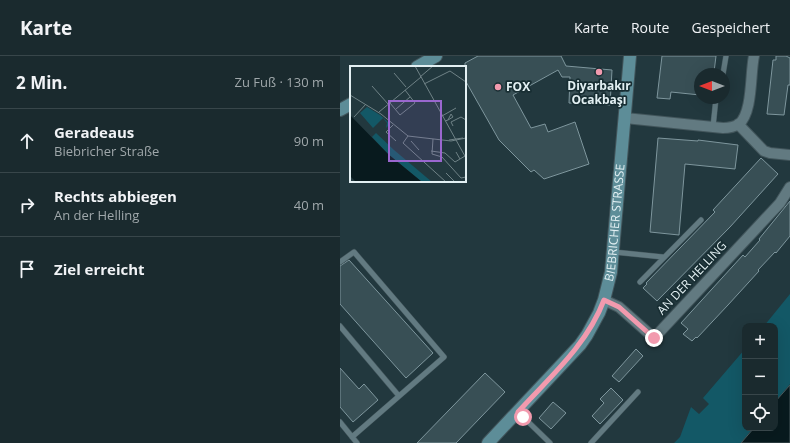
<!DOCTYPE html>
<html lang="de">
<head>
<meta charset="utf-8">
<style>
	:root { --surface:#1a2a2e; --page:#233236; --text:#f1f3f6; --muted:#9fa7aa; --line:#38464a }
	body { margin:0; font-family:"Open Sans",sans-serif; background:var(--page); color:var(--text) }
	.controls { position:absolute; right:12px; bottom:12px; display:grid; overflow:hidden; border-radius:8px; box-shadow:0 4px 16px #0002 }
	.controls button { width:36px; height:36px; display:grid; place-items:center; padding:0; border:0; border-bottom:1px solid var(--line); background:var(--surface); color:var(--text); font:20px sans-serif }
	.compass { position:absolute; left:354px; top:12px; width:36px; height:36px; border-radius:50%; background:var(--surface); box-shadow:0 4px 16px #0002; rotate:270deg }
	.stop { position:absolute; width:12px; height:12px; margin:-9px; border:3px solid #f29aae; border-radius:50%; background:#fff }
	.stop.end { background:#f29aae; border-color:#fff; box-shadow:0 1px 4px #0008 }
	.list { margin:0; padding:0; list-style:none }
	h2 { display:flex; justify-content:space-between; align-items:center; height:52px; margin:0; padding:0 16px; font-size:17px }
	h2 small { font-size:13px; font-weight:400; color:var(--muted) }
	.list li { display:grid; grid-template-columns:26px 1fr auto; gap:12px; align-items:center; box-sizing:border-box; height:64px; padding:0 16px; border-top:1px solid var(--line) }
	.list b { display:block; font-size:15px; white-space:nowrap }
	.list p { margin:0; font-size:13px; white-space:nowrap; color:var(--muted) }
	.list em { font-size:13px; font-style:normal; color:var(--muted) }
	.icon { flex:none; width:22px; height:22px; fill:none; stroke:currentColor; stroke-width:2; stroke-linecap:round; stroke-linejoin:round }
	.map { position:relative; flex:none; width:450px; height:387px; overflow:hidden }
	header { display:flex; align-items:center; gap:24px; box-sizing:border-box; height:56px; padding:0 20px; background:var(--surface); border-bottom:1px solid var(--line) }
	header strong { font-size:19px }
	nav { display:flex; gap:22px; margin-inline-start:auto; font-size:14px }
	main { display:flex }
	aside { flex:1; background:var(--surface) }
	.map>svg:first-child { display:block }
	.green { fill:#135866 }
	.water { fill:#081a1e; stroke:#4a5a5e }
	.building { fill:#384f55; stroke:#7e969d }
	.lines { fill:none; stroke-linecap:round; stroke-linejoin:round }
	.lane-casing { stroke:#42555b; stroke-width:6 }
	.street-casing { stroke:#42555b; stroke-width:12 }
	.secondary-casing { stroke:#42555b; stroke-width:14 }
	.lane { stroke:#627a81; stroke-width:5 }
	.street { stroke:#627a81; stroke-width:10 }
	.secondary { stroke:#5d8d98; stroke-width:12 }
	.route { stroke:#f29aae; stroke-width:5 }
	.poi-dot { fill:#f29aae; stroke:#182e33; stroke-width:1.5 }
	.labels { text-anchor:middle; stroke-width:3.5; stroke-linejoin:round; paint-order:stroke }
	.poi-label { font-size:12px; font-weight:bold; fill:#e3f0f3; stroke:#182e33 }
	.street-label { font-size:12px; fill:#e3f0f3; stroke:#182e33 }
	.inset-road { fill:none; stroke:#6f8286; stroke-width:1 }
	.view { fill:#9a67cf; fill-opacity:0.15; stroke:#9a67cf; stroke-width:2 }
	.inset-edge { fill:none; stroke:#e3f0f3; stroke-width:2 }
</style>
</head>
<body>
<header>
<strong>Karte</strong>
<nav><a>Karte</a><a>Route</a><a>Gespeichert</a></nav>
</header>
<main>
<aside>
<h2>2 Min.<small>Zu Fuß · 130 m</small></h2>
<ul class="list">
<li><svg class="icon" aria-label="ahead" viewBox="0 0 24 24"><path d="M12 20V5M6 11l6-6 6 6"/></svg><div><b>Geradeaus</b><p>Biebricher Straße</p></div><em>90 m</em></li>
<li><svg class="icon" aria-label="right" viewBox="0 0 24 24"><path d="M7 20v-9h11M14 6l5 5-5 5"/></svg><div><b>Rechts abbiegen</b><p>An der Helling</p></div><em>40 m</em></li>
<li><svg class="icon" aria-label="arrive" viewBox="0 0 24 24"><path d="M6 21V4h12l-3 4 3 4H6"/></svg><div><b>Ziel erreicht</b></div></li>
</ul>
</aside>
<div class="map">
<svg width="450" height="387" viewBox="0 0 450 387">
	<rect width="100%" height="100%" fill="#22383e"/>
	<path class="green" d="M450 238V328L435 346V270H424Z
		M405 293V372H413L401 387H334L340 381 351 351 359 358 369 348 363 342Z"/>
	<path class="water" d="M450 329V387H401L414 372H435V346Z"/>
	<path class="building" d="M138 0H221L226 10 272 14 270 49 229 47 230 21H222L218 14 173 39 191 72 205 68 208 76 235 66 249 108 204 123 194 114 191 116 159 84 125 24V7Z
		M322 0H376L374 16 369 15 368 18H360V39L331 36 330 43 317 42Z
		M436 0H446L450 2V29H448L444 59 427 58 433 4H436Z
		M318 82 358 85V84L398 89 395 113 345 108 339 179 310 176Z
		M421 102 438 118 390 171 317 245 303 232 307 228 306 227 375 156 373 154Z
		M450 145V180L436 197 435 196 418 214 419 215 388 249 357 282 356 281 352 285 343 278 348 273 341 267 403 199 405 201 420 184 419 183Z
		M9 204 93 297 66 322 0 248V210Z
		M296 293 303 300 279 326 272 320Z
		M0 312 19 333 24 328 38 344 13 366 0 351Z
		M145 317 165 336 116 387H77Z
		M271 332 283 344 260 368 252 360 264 347 260 343Z
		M213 346 226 357 211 373 199 362Z"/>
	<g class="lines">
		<g class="lane-casing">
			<path id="lane" d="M383 18 386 0
				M373 71 376 42
				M274 196 323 201
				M0 206 14 196 104 301 12 381
				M300 226 361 164
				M0 270 59 340
				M178 356 210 387
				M0 366 17 387
				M251 387 298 336"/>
		</g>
		<g class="street-casing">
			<path id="street" d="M285 62 383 72C389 72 394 71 399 68 413 56 410 18 414 0
				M398 68 424 95 430 97 450 99
				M264 244 279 251 314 282 440 147 450 131"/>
		</g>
		<g class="secondary-casing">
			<g id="secondary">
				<path d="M77 11 96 0"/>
				<path d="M0 54 11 48"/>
				<path id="s1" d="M148 387 240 289 247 279 259 257 264 244 271 216 290 0"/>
			</g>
		</g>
		<use href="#lane" class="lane"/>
		<use href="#street" class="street"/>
		<use href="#secondary" class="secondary"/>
	</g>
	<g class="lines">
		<path class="route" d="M183 361 178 356C210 321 247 289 264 244L279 251 314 282"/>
	</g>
	<g class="poi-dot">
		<circle cx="259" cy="16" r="4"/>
		<circle cx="158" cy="31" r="4"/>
	</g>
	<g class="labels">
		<g class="poi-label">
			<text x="259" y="34">Diyarbakır<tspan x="259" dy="14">Ocakbaşı</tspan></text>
			<text x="166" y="35" text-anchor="start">FOX</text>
		</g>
		<g class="street-label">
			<text dy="4" stroke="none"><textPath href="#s1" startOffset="264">BIEBRICHER STRASSE</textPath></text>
			<text transform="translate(352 222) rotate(-47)" y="4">AN DER HELLING</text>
		</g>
	</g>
	<g transform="translate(10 10)">
		<rect width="116" height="116" fill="#22383e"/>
		<path d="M17 41 30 49 40 58 36 62 37 57 33 52 23 62 10 47ZM26 67 44 84 82 116H72L38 88 22 71Z" fill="#135866"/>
		<path d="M0 49 38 88 72 116H6L0 110Z" fill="#081a1e"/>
		<path class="inset-road" d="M65 0 116 92M44 7 56 21M70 11 83 0M74 18 100 5 116 16M22 20 38 38M0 29 31 48 58 70 101 75 116 72M40 37 50 49 65 37 55 24M46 43 60 31M29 46 71 11M92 50 106 42M4 51 16 38M95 55 98 54 103 51 101 48 98 54M43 59 36 66 46 75M103 60 101 56 111 51 116 54M58 70 53 77 96 116M83 73 82 88 92 91 111 112 116 111M99 74 113 72M61 75 69 84M81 85 95 87 105 96 110 93M106 86 110 93 115 90M96 107 105 116"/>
		<path class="view" d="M39 35H91V95H39Z"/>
		<rect width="116" height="116" class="inset-edge"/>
	</g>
</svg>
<div class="controls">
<button>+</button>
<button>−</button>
<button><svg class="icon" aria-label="locate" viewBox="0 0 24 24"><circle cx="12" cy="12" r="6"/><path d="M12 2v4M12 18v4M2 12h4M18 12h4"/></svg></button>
</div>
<svg class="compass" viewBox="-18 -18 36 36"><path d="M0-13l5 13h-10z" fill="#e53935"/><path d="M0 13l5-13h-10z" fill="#9fa7aa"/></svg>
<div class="stop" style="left:183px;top:361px"></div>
<div class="stop end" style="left:314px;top:282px"></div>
</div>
</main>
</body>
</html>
